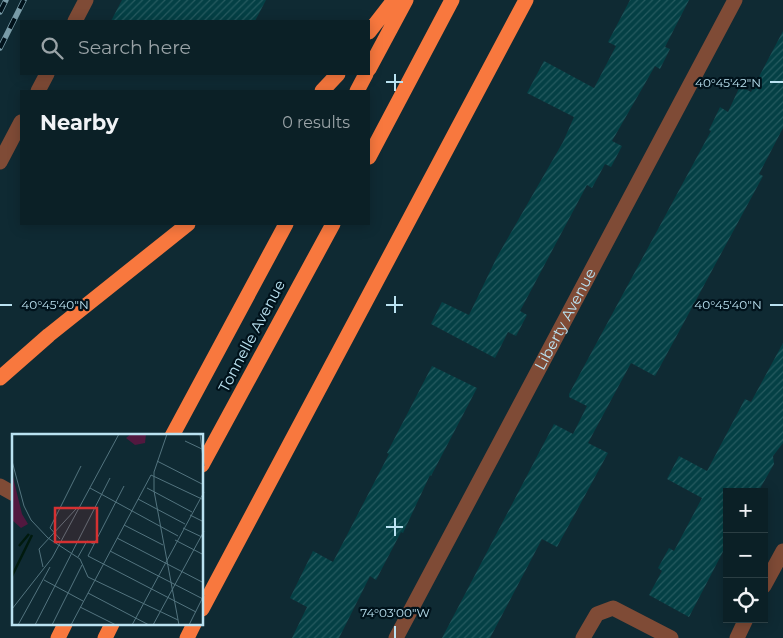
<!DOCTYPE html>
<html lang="en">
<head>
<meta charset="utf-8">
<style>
	:root { --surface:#0b2026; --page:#192d32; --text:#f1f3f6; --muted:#9aa3a7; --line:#2b3e43 }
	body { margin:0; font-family:Montserrat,sans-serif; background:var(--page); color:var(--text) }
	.controls { position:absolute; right:15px; bottom:15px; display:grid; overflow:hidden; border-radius:0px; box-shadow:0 2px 12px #0003 }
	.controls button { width:45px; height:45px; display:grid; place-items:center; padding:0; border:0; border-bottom:1px solid var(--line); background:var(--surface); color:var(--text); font:25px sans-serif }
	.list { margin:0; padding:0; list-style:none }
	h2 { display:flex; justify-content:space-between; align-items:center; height:65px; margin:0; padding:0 20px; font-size:21px }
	h2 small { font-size:16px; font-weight:400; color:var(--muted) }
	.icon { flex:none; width:28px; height:28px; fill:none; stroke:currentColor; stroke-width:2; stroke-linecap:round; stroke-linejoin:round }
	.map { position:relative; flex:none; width:783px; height:638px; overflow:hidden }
	.search { position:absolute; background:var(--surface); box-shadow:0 2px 12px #0003; left:20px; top:20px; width:350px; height:55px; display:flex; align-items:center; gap:12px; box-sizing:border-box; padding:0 18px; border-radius:0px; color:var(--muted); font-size:19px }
	.panel { position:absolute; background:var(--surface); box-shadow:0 2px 12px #0003; left:20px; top:90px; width:350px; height:135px; border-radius:0px }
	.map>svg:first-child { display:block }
	.building { fill:url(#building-hatch) }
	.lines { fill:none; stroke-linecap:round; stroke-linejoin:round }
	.street { stroke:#7f4b36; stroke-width:15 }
	.highway { stroke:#f8783e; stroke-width:15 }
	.rail-casing { stroke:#799ca8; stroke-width:5.5 }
	.rail { stroke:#00121b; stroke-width:4; stroke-dasharray:11; stroke-linecap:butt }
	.ticks { fill:none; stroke:#bae2f1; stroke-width:2 }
	.labels { text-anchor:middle; stroke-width:4.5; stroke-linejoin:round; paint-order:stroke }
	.street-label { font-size:15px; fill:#bae2f1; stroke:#00121b }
	.inset-river { fill:none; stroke:#001a0e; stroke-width:2.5 }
	.inset-road { fill:none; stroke:#53747f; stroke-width:1 }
	.view { fill:#d53132; fill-opacity:0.15; stroke:#d53132; stroke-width:2.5 }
	.inset-edge { fill:none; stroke:#bae2f1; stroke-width:2.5 }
	.ticks-label { font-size:12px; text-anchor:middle; fill:#bae2f1; stroke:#00121b; stroke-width:4.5; stroke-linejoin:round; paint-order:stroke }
</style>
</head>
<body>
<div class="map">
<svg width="783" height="638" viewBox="0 0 783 638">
	<defs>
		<pattern id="building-hatch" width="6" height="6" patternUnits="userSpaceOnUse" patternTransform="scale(1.25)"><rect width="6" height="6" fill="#044045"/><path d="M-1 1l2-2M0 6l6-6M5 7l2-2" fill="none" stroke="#265b60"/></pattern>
	</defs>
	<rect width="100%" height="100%" fill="#0f2a33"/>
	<path class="building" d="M122 0H266L255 21H111Z
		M630 0H689L665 47 670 49 660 69 655 66 612 141 622 146 611 167 605 164 592 188 587 185 520 311 527 315 516 336 508 332 495 358 431 324 442 302 469 315 497 257 563 142 574 117 527 93 544 61 594 88 616 46 608 42Z
		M783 31V128L759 174 763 176 655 376 631 363 588 443 608 453 557 547 542 539 490 638H442L554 424 573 434 587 406 569 397V394L711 131 709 130 720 107 728 112 740 86 751 92Z
		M783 343V443L773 456 774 464 758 492H727V544L689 617 649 595 662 571 658 568 669 548 674 551 702 498 667 479 679 456 707 471 745 399 751 402Z
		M432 366 477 388 431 476 430 475 403 533 401 532 376 580 370 576 339 638H292L307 607 290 598 313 551 333 562 389 454 387 453Z"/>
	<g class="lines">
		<g class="street">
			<path d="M75 21 86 0"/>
			<path d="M38 91 47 74"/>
			<path d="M0 162 21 122"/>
			<path d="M0 486 14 494"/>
			<path d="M764 586 783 551"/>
			<path id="s1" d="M396 638 735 0"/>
			<path d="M583 638 597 614 613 608 671 638"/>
			<path d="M737 638 746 619"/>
		</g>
		<path class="highway" d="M369 32 394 0
			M369 69 406 0
			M322 91 338 74
			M357 91 366 74
			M369 157 452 0
			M0 378 49 335 188 224
			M172 436 286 224
			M202 465 333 224
			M202 609 526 0
			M58 638 65 624
			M105 638 112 624
			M187 638 194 624"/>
		<g class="rail-casing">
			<path id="rail" d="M0 12 6 0
				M0 48 24 0"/>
		</g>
		<use href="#rail" class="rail"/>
	</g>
	<path class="ticks" d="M395 74V91M386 82H403M770 82H783M395 296V313M0 305H12M386 305H403M770 305H783M395 518V536M386 527H403M395 626V638"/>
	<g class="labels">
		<g class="street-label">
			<text dy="5" stroke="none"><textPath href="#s1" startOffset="361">Liberty Avenue</textPath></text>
			<text transform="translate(252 336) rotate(-62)" y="5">Tonnelle Avenue</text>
		</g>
	</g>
	<g transform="translate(12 434)">
		<rect width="191" height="191" fill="#0f2a33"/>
		<path d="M0 39 10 80 16 90 9 94 0 86Z" fill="#52183f"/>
		<path d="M119 0H134L133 9 123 11 114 4Z" fill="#52183f"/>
		<path class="inset-river" d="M7 112 17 100M0 142 20 101"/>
		<path class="inset-road" d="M155 0 142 38V57L167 191M188 0 192 32M173 7 190 15M0 27 12 72 19 86 36 104 68 125 76 143 166 186M145 27 192 51M112 52 76 122 184 178M78 54 166 102M135 54 180 78M126 65 173 90M178 81 192 88M112 91 151 111M171 94 192 104M105 104 192 149M48 105 38 94 69 32M163 106 192 121M98 117 191 165M66 123 75 107 82 110M31 133 27 115 64 75M32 146 71 167M76 159 137 191M68 173 104 191M0 175 40 124 107 0M6 191 38 133M23 191 98 44M40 191 70 131M59 191 139 41 192 66M120 191 192 58M141 191 192 97M177 191 192 161"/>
		<path class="view" d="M43 74H85V108H43Z"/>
		<rect width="191" height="191" class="inset-edge"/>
	</g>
	<g class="ticks-label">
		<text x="728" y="87">40°45'42"N</text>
		<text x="55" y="309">40°45'40"N</text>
		<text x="728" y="309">40°45'40"N</text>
		<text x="395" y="617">74°03'00"W</text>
	</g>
</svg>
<div class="controls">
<button>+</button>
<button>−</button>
<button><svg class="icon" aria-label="locate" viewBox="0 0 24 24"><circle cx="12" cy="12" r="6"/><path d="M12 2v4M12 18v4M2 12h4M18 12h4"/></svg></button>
</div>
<div class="search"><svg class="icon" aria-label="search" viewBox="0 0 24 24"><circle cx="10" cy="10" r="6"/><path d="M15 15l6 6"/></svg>Search here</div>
<section class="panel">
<h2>Nearby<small>0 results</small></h2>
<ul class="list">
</ul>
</section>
</div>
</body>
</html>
